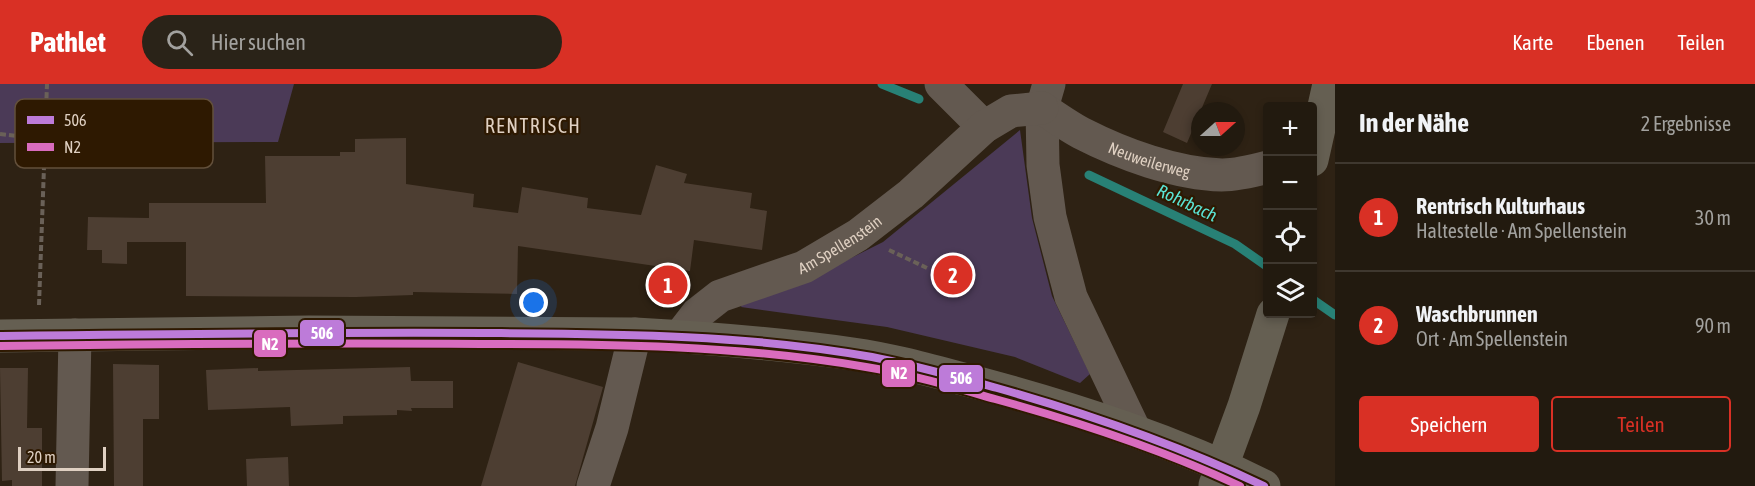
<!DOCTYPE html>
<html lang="de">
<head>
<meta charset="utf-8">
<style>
	:root { --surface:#221a0f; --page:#2a2318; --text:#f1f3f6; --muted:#a2a19e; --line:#3f382f; --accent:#d93025 }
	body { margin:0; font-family:"Asap Condensed",sans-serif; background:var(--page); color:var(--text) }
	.controls { position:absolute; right:18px; top:18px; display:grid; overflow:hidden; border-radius:6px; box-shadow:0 3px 9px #0003 }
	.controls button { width:54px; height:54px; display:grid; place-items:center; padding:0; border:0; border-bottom:2px solid var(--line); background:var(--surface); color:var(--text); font:30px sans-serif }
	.compass { position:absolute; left:1191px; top:18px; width:54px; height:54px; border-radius:50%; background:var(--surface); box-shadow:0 3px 9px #0003; rotate:69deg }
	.scale { position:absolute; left:18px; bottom:15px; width:88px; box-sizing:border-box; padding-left:6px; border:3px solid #dfd0c2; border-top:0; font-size:16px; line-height:21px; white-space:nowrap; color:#dfd0c2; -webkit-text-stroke:4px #2e1901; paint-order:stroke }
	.you { position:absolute; left:534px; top:219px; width:21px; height:21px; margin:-15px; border:4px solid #fff; border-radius:50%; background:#1a73e8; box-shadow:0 0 0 9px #1a73e833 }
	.badge { display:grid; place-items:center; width:39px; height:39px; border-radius:50%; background:var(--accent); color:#fff; font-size:20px; font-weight:700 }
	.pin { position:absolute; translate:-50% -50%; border:3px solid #fff; box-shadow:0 2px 6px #0006 }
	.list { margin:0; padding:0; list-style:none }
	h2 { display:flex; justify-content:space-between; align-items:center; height:78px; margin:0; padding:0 24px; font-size:26px }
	h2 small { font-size:20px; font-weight:400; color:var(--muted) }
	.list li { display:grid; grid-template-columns:39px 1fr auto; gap:18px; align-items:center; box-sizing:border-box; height:108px; padding:0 24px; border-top:2px solid var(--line) }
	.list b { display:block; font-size:22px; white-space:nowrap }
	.list p { margin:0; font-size:20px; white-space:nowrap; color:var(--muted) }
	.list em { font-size:20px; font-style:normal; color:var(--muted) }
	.actions { display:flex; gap:12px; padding:18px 24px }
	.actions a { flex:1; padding:14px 0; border:2px solid var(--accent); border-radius:6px; text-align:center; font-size:21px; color:var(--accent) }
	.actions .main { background:var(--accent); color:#fff }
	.icon { flex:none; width:33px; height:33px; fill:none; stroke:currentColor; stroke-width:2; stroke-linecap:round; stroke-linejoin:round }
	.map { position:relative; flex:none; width:1335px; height:402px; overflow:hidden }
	header { display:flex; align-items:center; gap:36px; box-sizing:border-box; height:84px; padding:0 30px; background:var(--accent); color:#fff }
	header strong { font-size:28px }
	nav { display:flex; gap:33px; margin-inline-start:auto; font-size:21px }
	.search { width:420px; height:54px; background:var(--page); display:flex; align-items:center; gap:15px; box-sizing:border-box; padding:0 21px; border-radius:33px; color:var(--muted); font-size:22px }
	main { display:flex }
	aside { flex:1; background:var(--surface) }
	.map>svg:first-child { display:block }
	.green { fill:#4b3a57 }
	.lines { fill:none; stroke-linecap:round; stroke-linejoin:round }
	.stream { stroke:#288176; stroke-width:9 }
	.building { fill:#4d3e32 }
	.path { stroke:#6a6158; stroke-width:4; stroke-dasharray:6 3; stroke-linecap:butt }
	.minor { stroke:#635950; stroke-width:33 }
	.major { stroke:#655f52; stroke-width:33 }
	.bus-1-casing { stroke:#2e1901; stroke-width:12 }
	.bus-2-casing { stroke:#2e1901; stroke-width:12 }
	.bus-1 { stroke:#bd7bd9; stroke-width:8 }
	.bus-2 { stroke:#d96cbe; stroke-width:8 }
	.labels { text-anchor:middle; stroke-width:4.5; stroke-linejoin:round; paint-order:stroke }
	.street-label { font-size:16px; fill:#dfd0c2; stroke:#2e1901 }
	.water-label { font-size:18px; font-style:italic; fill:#5be4d5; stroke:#2e1901 }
	.quarter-label { font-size:20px; letter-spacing:1.5px; fill:#dfd0c2; stroke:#2e1901 }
	.key { fill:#2e1901; stroke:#63503b; stroke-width:1.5 }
	.key-label { font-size:16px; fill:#dfd0c2 }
	.line-badge { stroke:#2e1901; stroke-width:2 }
	.badge-label { font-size:16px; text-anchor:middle; font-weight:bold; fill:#fff }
</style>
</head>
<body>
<header>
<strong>Pathlet</strong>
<div class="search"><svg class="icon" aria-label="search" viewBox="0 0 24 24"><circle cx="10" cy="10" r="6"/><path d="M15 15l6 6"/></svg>Hier suchen</div>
<nav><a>Karte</a><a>Ebenen</a><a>Teilen</a></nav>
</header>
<main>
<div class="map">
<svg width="1335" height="402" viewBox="0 0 1335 402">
	<rect width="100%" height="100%" fill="#2e2214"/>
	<path class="green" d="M0 0H294L278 58 0 59Z
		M1020 46 1032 134 1052 212 1090 290 1080 299 1015 273 887 243 741 223 744 216 789 205 883 158Z"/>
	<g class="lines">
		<path class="stream" d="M882 0 919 15
			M1089 91 1235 160 1268 183
			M1312 215 1335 231"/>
	</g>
	<path class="building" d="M1183 0H1212L1187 59 1163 48Z
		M406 54V100L474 110 473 123 518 129 522 103 588 114 587 124 641 131 656 81 687 90 684 99 752 109 750 124 767 127 762 166 694 156 690 187 518 162 517 210 413 208V211L356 213 186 212V158H127V180L102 179V166H87L88 133 149 134V119H266L265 72H340V68H355V55Z
		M944 177 967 183 962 205 939 199Z
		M518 278 603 303 575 402H481Z
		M113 280 159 281V335H143V402H114Z
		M410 283 411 297H453V324H411L412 327 397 326V331L343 332V340L291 342 290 323 208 326 206 286 258 284V287Z
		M0 284H28L27 344H42V402H12V396L2 397Z
		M288 373 289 402H247L246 375Z"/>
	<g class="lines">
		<path class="path" d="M0 50 44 55
			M889 166 927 184
			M39 221 47 0"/>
		<g class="minor">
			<path d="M941 0 984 43"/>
			<path d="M1049 0 1042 24 1043 81 1050 133 1071 213 1135 347"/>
			<path id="s1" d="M1042 24C1055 33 1068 42 1081 49 1122 70 1176 90 1222 91 1237 91 1253 87 1268 83"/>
			<path id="s2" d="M680 252 697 230 720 212 804 183 858 151 911 110 984 43 1011 27 1042 24"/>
			<path d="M72 402 75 251"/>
			<path d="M593 402 612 344 635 250"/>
		</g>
		<path class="major" d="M1312 76 1329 0
			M0 252 309 248 635 250C708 254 781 260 853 270 896 276 939 289 982 300 1078 326 1174 357 1264 402
			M1215 401 1244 322 1273 230"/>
		<g class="bus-1-casing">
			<path id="bus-1" d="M0 252C162 250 323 248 485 249 614 250 744 250 872 273 914 281 956 293 997 304 1089 330 1178 361 1264 402"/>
		</g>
		<g class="bus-2-casing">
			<path id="bus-2" d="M0 262C161 260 321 259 481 260 610 260 739 261 866 283 910 290 953 303 995 315 1079 338 1161 365 1240 402"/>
		</g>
		<use href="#bus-1" class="bus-1"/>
		<use href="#bus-2" class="bus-2"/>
	</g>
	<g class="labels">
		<g class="street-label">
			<text dy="6" stroke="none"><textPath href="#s1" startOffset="120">Neuweilerweg</textPath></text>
			<text dy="6" stroke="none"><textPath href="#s2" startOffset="188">Am Spellenstein</textPath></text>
		</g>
		<g class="water-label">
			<text transform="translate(1187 119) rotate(25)" y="6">Rohrbach</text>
		</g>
		<g class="quarter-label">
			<text x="533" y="49">RENTRISCH</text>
		</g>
	</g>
	<rect x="15" y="15" width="198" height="69" rx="9" class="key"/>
	<rect x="27" y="32" width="27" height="8" fill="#bd7bd9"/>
	<rect x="27" y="59" width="27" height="8" fill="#d96cbe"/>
	<g class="key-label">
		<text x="64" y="42">506</text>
		<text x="64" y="69">N2</text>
	</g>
	<g class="line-badge">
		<rect x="299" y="235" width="46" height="28" rx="6" fill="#bd7bd9"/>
		<rect x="253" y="245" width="34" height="29" rx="6" fill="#d96cbe"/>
		<rect x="881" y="275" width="35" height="29" rx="6" fill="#d96cbe"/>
		<rect x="938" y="280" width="46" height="29" rx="6" fill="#bd7bd9"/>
	</g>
	<g class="badge-label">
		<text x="322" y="255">506</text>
		<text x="270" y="266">N2</text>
		<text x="899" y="295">N2</text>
		<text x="961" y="300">506</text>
	</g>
</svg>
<div class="controls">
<button>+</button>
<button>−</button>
<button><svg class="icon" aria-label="locate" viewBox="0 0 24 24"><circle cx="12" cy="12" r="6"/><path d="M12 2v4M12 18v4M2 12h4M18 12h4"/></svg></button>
<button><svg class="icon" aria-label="layers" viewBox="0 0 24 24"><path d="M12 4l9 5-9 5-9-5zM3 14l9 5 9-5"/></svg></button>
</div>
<svg class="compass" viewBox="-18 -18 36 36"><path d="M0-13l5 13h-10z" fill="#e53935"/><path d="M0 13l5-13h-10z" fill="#a2a19e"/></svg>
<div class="scale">20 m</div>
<div class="you"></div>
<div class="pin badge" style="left:668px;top:201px">1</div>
<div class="pin badge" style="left:953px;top:191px">2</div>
</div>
<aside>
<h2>In der Nähe<small>2 Ergebnisse</small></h2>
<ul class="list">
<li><span class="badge">1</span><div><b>Rentrisch Kulturhaus</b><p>Haltestelle · Am Spellenstein</p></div><em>30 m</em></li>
<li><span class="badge">2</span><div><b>Waschbrunnen</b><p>Ort · Am Spellenstein</p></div><em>90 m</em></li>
</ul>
<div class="actions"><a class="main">Speichern</a><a>Teilen</a></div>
</aside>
</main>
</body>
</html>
